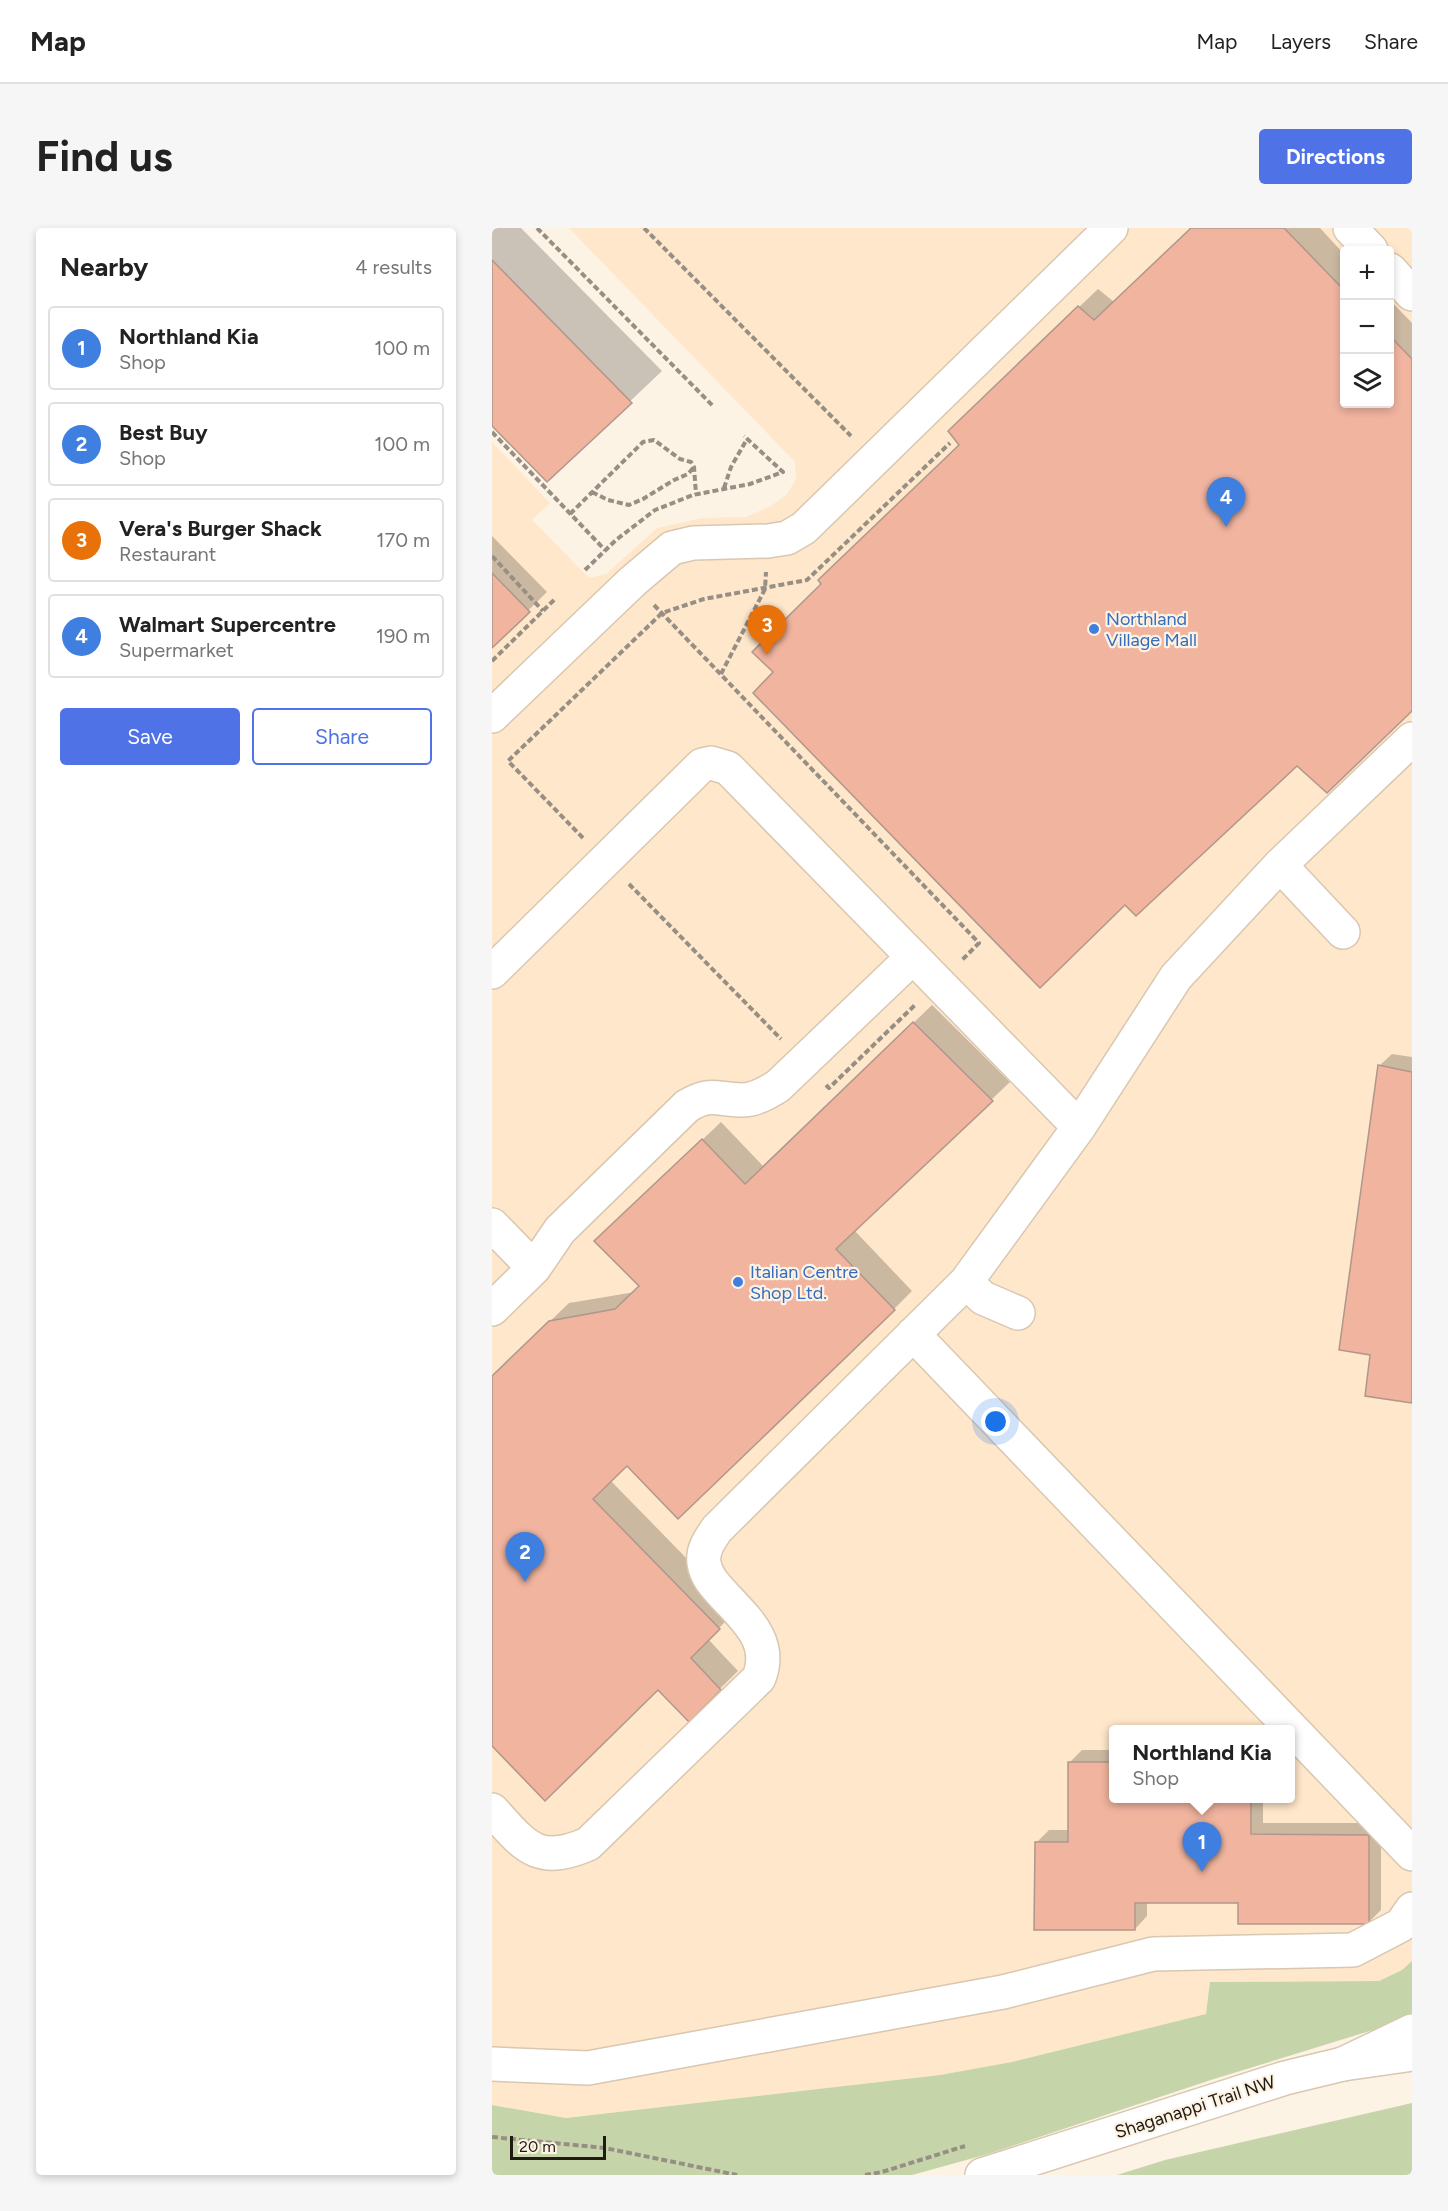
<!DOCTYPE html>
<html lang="en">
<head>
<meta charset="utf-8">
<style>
	:root { --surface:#fff; --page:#f6f6f6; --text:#222; --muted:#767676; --line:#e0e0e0; --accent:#4f72e6 }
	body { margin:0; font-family:Figtree,sans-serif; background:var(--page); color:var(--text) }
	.controls { position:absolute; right:18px; top:18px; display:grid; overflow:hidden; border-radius:6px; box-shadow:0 3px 9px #0003 }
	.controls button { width:54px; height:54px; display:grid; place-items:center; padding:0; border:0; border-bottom:2px solid var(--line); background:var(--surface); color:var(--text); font:30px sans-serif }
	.scale { position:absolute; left:18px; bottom:15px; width:96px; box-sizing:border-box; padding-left:6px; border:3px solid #211b13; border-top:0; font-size:16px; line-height:21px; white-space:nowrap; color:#211b13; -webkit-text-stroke:4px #fdf3e5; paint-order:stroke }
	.you { position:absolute; left:504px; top:1194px; width:21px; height:21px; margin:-15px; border:4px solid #fff; border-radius:50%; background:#1a73e8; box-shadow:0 0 0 9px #1a73e833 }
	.badge { display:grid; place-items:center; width:39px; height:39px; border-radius:50%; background:var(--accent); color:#fff; font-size:20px; font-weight:700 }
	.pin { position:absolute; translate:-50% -50px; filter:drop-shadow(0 2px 3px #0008) }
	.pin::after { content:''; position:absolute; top:32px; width:21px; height:18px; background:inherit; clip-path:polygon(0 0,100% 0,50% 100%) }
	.popup { position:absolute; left:617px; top:1497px; width:186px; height:78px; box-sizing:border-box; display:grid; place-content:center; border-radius:6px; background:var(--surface); filter:drop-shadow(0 2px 4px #0005); font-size:20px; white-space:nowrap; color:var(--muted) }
	.popup b { font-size:22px; color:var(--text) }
	.popup::after { content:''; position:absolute; left:50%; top:100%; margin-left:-12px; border:12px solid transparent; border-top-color:var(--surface) }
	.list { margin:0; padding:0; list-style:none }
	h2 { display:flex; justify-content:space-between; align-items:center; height:78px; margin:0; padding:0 24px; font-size:26px }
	h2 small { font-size:20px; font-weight:400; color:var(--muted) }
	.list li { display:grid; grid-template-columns:39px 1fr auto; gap:18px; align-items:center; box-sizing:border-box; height:84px; margin:0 12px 12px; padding:0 12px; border:2px solid var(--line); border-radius:6px }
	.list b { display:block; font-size:22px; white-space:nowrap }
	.list p { margin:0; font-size:20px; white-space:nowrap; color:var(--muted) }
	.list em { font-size:20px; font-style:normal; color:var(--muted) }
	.actions { display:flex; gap:12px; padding:18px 24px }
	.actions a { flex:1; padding:14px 0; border:2px solid var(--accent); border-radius:6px; text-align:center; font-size:21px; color:var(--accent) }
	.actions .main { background:var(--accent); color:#fff }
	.icon { flex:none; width:33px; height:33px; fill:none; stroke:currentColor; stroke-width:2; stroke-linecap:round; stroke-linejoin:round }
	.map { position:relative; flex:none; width:920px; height:1947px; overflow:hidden; border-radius:6px }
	header { display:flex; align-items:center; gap:36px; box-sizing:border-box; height:84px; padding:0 30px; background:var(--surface); border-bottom:2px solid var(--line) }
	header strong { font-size:28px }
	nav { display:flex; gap:33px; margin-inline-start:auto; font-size:21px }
	.intro { display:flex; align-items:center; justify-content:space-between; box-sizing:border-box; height:144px; padding:0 36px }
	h1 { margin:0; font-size:42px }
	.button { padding:15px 27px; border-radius:6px; background:var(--accent); color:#fff; font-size:21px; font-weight:700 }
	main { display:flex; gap:36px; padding:0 36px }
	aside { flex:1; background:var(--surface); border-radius:6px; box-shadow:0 3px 9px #0003 }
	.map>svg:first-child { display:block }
	.built { fill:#fee7ca; fill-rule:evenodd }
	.green { fill:#c5d5a9 }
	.shadow { fill:#0003 }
	.building { fill:#f0b49f; stroke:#b1968c; stroke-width:1.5 }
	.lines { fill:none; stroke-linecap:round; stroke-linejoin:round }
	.minor-casing { stroke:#d9c7b1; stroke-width:36 }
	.major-casing { stroke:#d9c7b1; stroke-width:36 }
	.highway-casing { stroke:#d9c7b1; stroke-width:36 }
	.path { stroke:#978f84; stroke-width:4; stroke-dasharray:6 3; stroke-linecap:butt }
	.minor { stroke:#fff; stroke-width:33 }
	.major { stroke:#fff; stroke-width:33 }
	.highway { stroke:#fff; stroke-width:33 }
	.shop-dot { fill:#3f7fe0; stroke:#fdf3e5; stroke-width:2 }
	.labels { text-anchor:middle; stroke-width:4.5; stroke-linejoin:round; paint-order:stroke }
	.shop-label { font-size:18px; fill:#366cbe; stroke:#fdf3e5; text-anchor:start }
	.street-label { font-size:18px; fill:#211b13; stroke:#fdf3e5 }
</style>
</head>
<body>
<header>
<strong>Map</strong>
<nav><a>Map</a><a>Layers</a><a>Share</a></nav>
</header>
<div class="intro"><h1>Find us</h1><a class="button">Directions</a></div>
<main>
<aside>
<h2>Nearby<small>4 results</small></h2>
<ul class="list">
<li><span class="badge" style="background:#3f7fe0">1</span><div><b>Northland Kia</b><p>Shop</p></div><em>100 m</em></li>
<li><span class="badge" style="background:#3f7fe0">2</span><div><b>Best Buy</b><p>Shop</p></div><em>100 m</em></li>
<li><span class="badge" style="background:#e8710a">3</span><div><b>Vera's Burger Shack</b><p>Restaurant</p></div><em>170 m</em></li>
<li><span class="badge" style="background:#3f7fe0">4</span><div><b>Walmart Supercentre</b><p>Supermarket</p></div><em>190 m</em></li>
</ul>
<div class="actions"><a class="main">Save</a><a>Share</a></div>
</aside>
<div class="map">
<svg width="920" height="1947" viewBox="0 0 920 1947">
	<rect width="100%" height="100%" fill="#fdf3e5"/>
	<path class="built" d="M77 0H920V1733L910 1742 887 1753 719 1754 714 1786 520 1834 448 1847 74 1890 0 1877V214L58 275 40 292 97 350 114 346 165 300 211 290 254 289 279 278 295 266 304 251 303 234ZM852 22H898V176H852ZM622 1502H798V1570H622Z"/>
	<path class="green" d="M920 1733V1790L722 1851 496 1926 420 1947H0V1877L74 1890 448 1847 520 1834 714 1786 718 1754 887 1753 910 1742Z
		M920 1875V1947H625L673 1932Z"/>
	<path class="shadow" d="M0 0H29L170 143 55 252 0 196Z
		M700 0H828L852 26V176H898V72L920 95V480L805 536 633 675 283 444 468 217 476 185 606 61 622 74Z
		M0 308 55 364 0 418Z
		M440 777 518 854 362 1002 420 1063 402 1081 135 1236 118 1252 245 1382 216 1411 246 1443 197 1491 166 1460 0 1517V1149L77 1075 143 1064 149 1058 123 995 229 894 272 939Z
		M900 826 920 829V1174L879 1126 887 838Z
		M590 1522H622V1570H771V1595H889V1682L876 1695 748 1674 655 1673V1688L643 1701 544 1615 557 1602H578V1534Z"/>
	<path class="building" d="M699 0H792L852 62V176H898V108L920 131V483L835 565 805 538 644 688 633 677 548 760 261 465 281 444 260 424 329 356 326 352 467 217 456 203 586 78 602 92Z
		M0 32 140 175 55 254 0 198Z
		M0 345 38 384 0 420Z
		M421 794 501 873 344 1021 403 1082 186 1291 135 1238 101 1271 228 1401 199 1430 229 1462 197 1494 166 1462 53 1573 0 1518V1148L57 1093 123 1081 147 1058 102 1013 210 911 253 956Z
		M886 837 920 844V1175L873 1168 878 1127 847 1122Z
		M576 1534H622V1570H759V1606L877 1607V1696H746V1675H643V1702H542L543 1614H576Z"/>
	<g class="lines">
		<g class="minor-casing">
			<path id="minor" d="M858 0 879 22
				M898 42 920 66
				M0 488 141 353 180 320 201 315 276 313 295 310 312 300 619 0
				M788 637 851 704
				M421 729 587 899
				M0 744 210 537 219 535 236 540 421 729 286 858C275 865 263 872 250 872 224 872 220 863 195 878L68 1002 42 1040 0 1081
				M0 997 42 1040
				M474 1054 491 1070 526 1085
				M421 1106 920 1626
				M0 1582C33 1618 45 1638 96 1616L267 1450C282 1412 251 1389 228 1363 220 1354 214 1347 212 1335 210 1322 218 1311 225 1301L474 1054 587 899 684 749 788 637 920 511
				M0 1836 96 1840 511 1764 661 1726 861 1722 909 1697 920 1681"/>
		</g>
		<g class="major-casing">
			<path id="major" d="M490 1947 793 1850 851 1836 920 1826"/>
		</g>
		<g class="highway-casing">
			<path id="highway" d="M851 1836 920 1803"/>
		</g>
		<path class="path" d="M45 0 222 179
			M152 0 359 208
			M0 204 113 322
			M232 260 239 239 255 211
			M100 264 116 272 137 277 151 271 182 252 196 246 202 239
			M78 286 151 214 162 212 188 231 199 234 202 239 204 266
			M0 328 51 383
			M93 342 124 312 163 282 201 267 258 256 291 244 252 208
			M162 377 487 715 470 732
			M0 433 63 371
			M229 446 273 361 274 344
			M91 610 16 533 170 385 212 371 315 352 458 215
			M137 656 289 811
			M334 857 337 860 423 777
			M0 1909 113 1920 245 1947
			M373 1947 390 1944 473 1918"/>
		<use href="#minor" class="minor"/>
		<use href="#major" class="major"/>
		<use href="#highway" class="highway"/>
	</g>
	<g class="shop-dot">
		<circle cx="602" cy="401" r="6"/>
		<circle cx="246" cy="1054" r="6"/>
	</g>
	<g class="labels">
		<g class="shop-label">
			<text x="614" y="397">Northland<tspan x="614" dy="21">Village Mall</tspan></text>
			<text x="258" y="1050">Italian Centre<tspan x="258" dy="21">Shop Ltd.</tspan></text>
		</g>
		<g class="street-label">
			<text transform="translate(703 1879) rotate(-18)" y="6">Shaganappi Trail NW</text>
		</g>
	</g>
</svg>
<div class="controls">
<button>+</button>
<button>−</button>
<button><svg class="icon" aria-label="layers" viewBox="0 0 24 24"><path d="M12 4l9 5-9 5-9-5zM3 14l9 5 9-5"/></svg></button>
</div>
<div class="scale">20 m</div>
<div class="you"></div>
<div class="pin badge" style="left:710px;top:1644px;background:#3f7fe0">1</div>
<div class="popup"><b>Northland Kia</b>Shop</div>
<div class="pin badge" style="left:33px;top:1354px;background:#3f7fe0">2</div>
<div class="pin badge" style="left:275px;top:427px;background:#e8710a">3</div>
<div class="pin badge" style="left:734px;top:299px;background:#3f7fe0">4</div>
</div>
</main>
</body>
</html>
